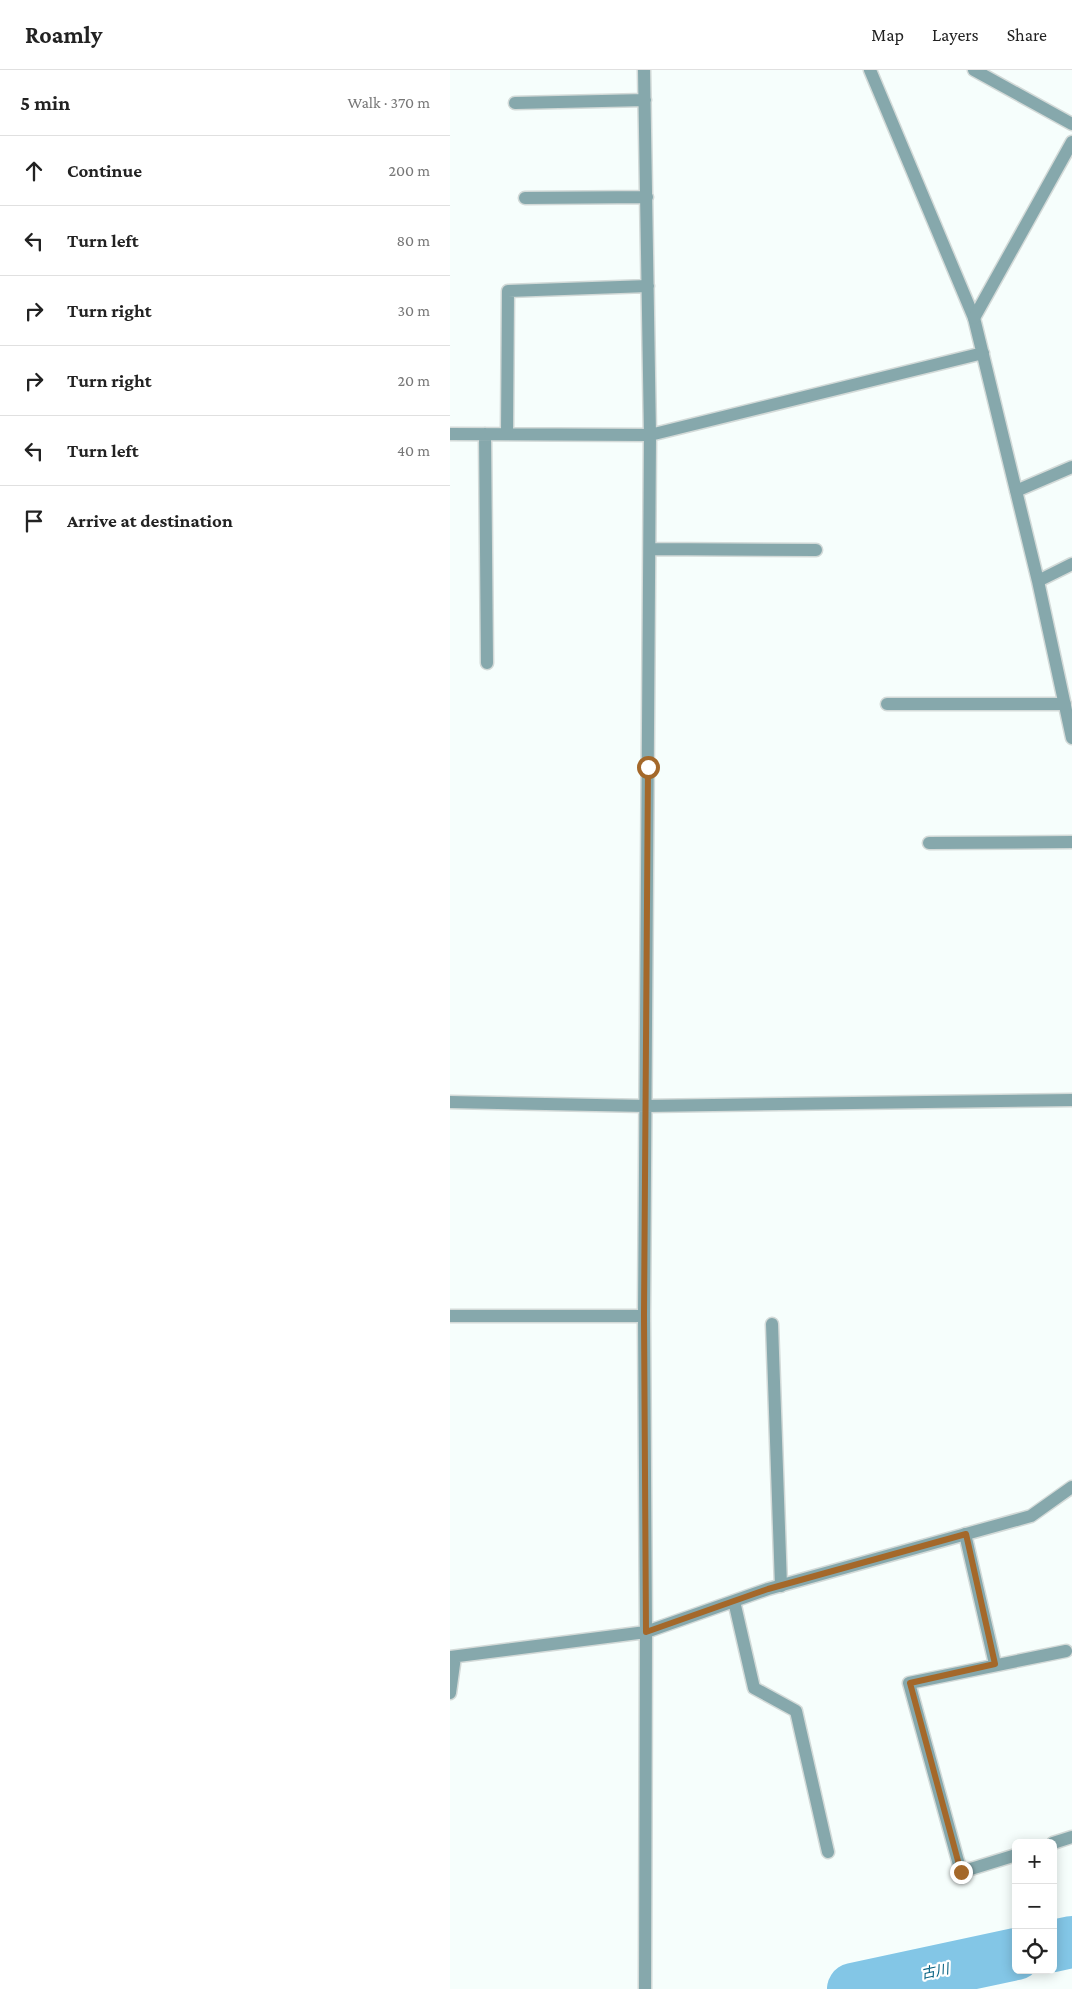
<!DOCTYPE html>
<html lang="en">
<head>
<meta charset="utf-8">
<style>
	:root { --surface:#fff; --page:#f6f6f6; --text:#222; --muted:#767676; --line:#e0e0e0 }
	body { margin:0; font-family:"Crimson Pro","Noto Sans JP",serif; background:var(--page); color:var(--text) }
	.controls { position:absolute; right:15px; bottom:15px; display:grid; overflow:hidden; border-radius:8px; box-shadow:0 2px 12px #0003 }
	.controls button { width:45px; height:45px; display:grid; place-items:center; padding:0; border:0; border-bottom:1px solid var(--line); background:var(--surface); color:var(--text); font:25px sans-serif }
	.stop { position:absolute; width:15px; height:15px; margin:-11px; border:4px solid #a4682a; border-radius:50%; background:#fff }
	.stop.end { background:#a4682a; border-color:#fff; box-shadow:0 1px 5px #0008 }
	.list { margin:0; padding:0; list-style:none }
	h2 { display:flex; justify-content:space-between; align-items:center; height:65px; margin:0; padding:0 20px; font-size:21px }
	h2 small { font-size:16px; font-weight:400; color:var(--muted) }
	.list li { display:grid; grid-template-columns:32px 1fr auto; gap:15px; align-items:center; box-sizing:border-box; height:70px; padding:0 20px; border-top:1px solid var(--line) }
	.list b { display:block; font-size:19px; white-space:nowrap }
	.list em { font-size:16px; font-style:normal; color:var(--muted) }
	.icon { flex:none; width:28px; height:28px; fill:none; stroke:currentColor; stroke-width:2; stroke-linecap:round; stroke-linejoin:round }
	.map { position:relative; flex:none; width:622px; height:1919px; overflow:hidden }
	header { display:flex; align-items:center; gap:30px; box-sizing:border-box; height:70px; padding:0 25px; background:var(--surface); border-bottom:1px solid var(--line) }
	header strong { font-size:24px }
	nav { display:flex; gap:28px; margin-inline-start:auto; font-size:18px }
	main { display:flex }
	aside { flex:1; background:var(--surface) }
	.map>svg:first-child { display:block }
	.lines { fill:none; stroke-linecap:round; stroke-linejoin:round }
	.river { stroke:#83c6e6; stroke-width:52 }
	.service-casing { stroke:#d3dad8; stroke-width:15 }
	.minor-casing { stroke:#d3dad8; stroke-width:15 }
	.tertiary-casing { stroke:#d3dad8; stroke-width:15 }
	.service { stroke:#86a8ac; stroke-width:12 }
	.minor { stroke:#86a8ac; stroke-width:12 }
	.tertiary { stroke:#86a8ac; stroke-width:12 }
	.route { stroke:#a4682a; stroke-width:6 }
	.labels { text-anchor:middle; stroke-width:4.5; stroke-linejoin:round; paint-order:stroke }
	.water-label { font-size:14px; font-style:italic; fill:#046080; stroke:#fff }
</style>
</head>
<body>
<header>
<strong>Roamly</strong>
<nav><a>Map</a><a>Layers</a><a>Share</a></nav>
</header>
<main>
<aside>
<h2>5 min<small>Walk · 370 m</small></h2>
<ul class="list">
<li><svg class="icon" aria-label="ahead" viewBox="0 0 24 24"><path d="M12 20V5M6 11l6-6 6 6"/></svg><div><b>Continue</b></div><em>200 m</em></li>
<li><svg class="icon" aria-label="left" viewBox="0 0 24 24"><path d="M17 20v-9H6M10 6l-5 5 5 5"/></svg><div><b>Turn left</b></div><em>80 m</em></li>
<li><svg class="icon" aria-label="right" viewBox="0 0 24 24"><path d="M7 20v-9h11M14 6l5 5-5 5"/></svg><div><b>Turn right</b></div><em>30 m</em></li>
<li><svg class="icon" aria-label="right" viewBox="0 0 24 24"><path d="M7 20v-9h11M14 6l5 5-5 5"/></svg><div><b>Turn right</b></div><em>20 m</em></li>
<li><svg class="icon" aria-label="left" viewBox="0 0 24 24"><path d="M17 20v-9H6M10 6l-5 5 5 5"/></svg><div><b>Turn left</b></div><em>40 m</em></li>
<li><svg class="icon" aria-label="arrive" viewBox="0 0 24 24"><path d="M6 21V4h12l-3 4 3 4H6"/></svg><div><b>Arrive at destination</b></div></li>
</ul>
</aside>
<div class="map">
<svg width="622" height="1919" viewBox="0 0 622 1919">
	<rect width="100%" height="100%" fill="#f6fefc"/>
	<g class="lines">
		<path class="river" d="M603 1876 622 1872
			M403 1919 566 1884"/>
		<g class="service-casing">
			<path id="service" d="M322 1254 331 1516
				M515 1464 545 1594
				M603 1773 622 1767
				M566 1785 511 1802 459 1613 616 1581"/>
		</g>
		<g class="minor-casing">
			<path id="minor" d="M194 0 200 365 194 1246 196 1562 195 1919
				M420 0 524 248 588 511 622 668
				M524 0 622 54
				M65 33 195 30
				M75 128 197 127
				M0 364 200 365 533 283
				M35 364 37 593
				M57 364 58 221 198 216
				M566 421 622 397
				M200 479 366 480
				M588 511 622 494
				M437 634H615
				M479 773 622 772
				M0 1032 196 1036 622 1030
				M0 1246H194
				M284 1531 304 1618 346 1641 378 1782
				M0 1587 196 1562 318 1519 581 1446 622 1417
				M0 1623 5 1587"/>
		</g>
		<g class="tertiary-casing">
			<path id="tertiary" d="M524 248 622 72"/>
		</g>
		<use href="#service" class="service"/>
		<use href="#minor" class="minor"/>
		<use href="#tertiary" class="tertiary"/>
	</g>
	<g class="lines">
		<path class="route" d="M198 697 194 1246 196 1562 318 1519 516 1464 545 1594 460 1613 511 1802"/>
	</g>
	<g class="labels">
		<g class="water-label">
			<text transform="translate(485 1901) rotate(-12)" y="5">古川</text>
		</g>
	</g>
</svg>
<div class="controls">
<button>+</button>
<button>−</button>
<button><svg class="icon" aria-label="locate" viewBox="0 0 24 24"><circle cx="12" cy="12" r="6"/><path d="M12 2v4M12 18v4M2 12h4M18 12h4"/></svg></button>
</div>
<div class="stop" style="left:198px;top:697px"></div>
<div class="stop end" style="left:511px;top:1802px"></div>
</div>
</main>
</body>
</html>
